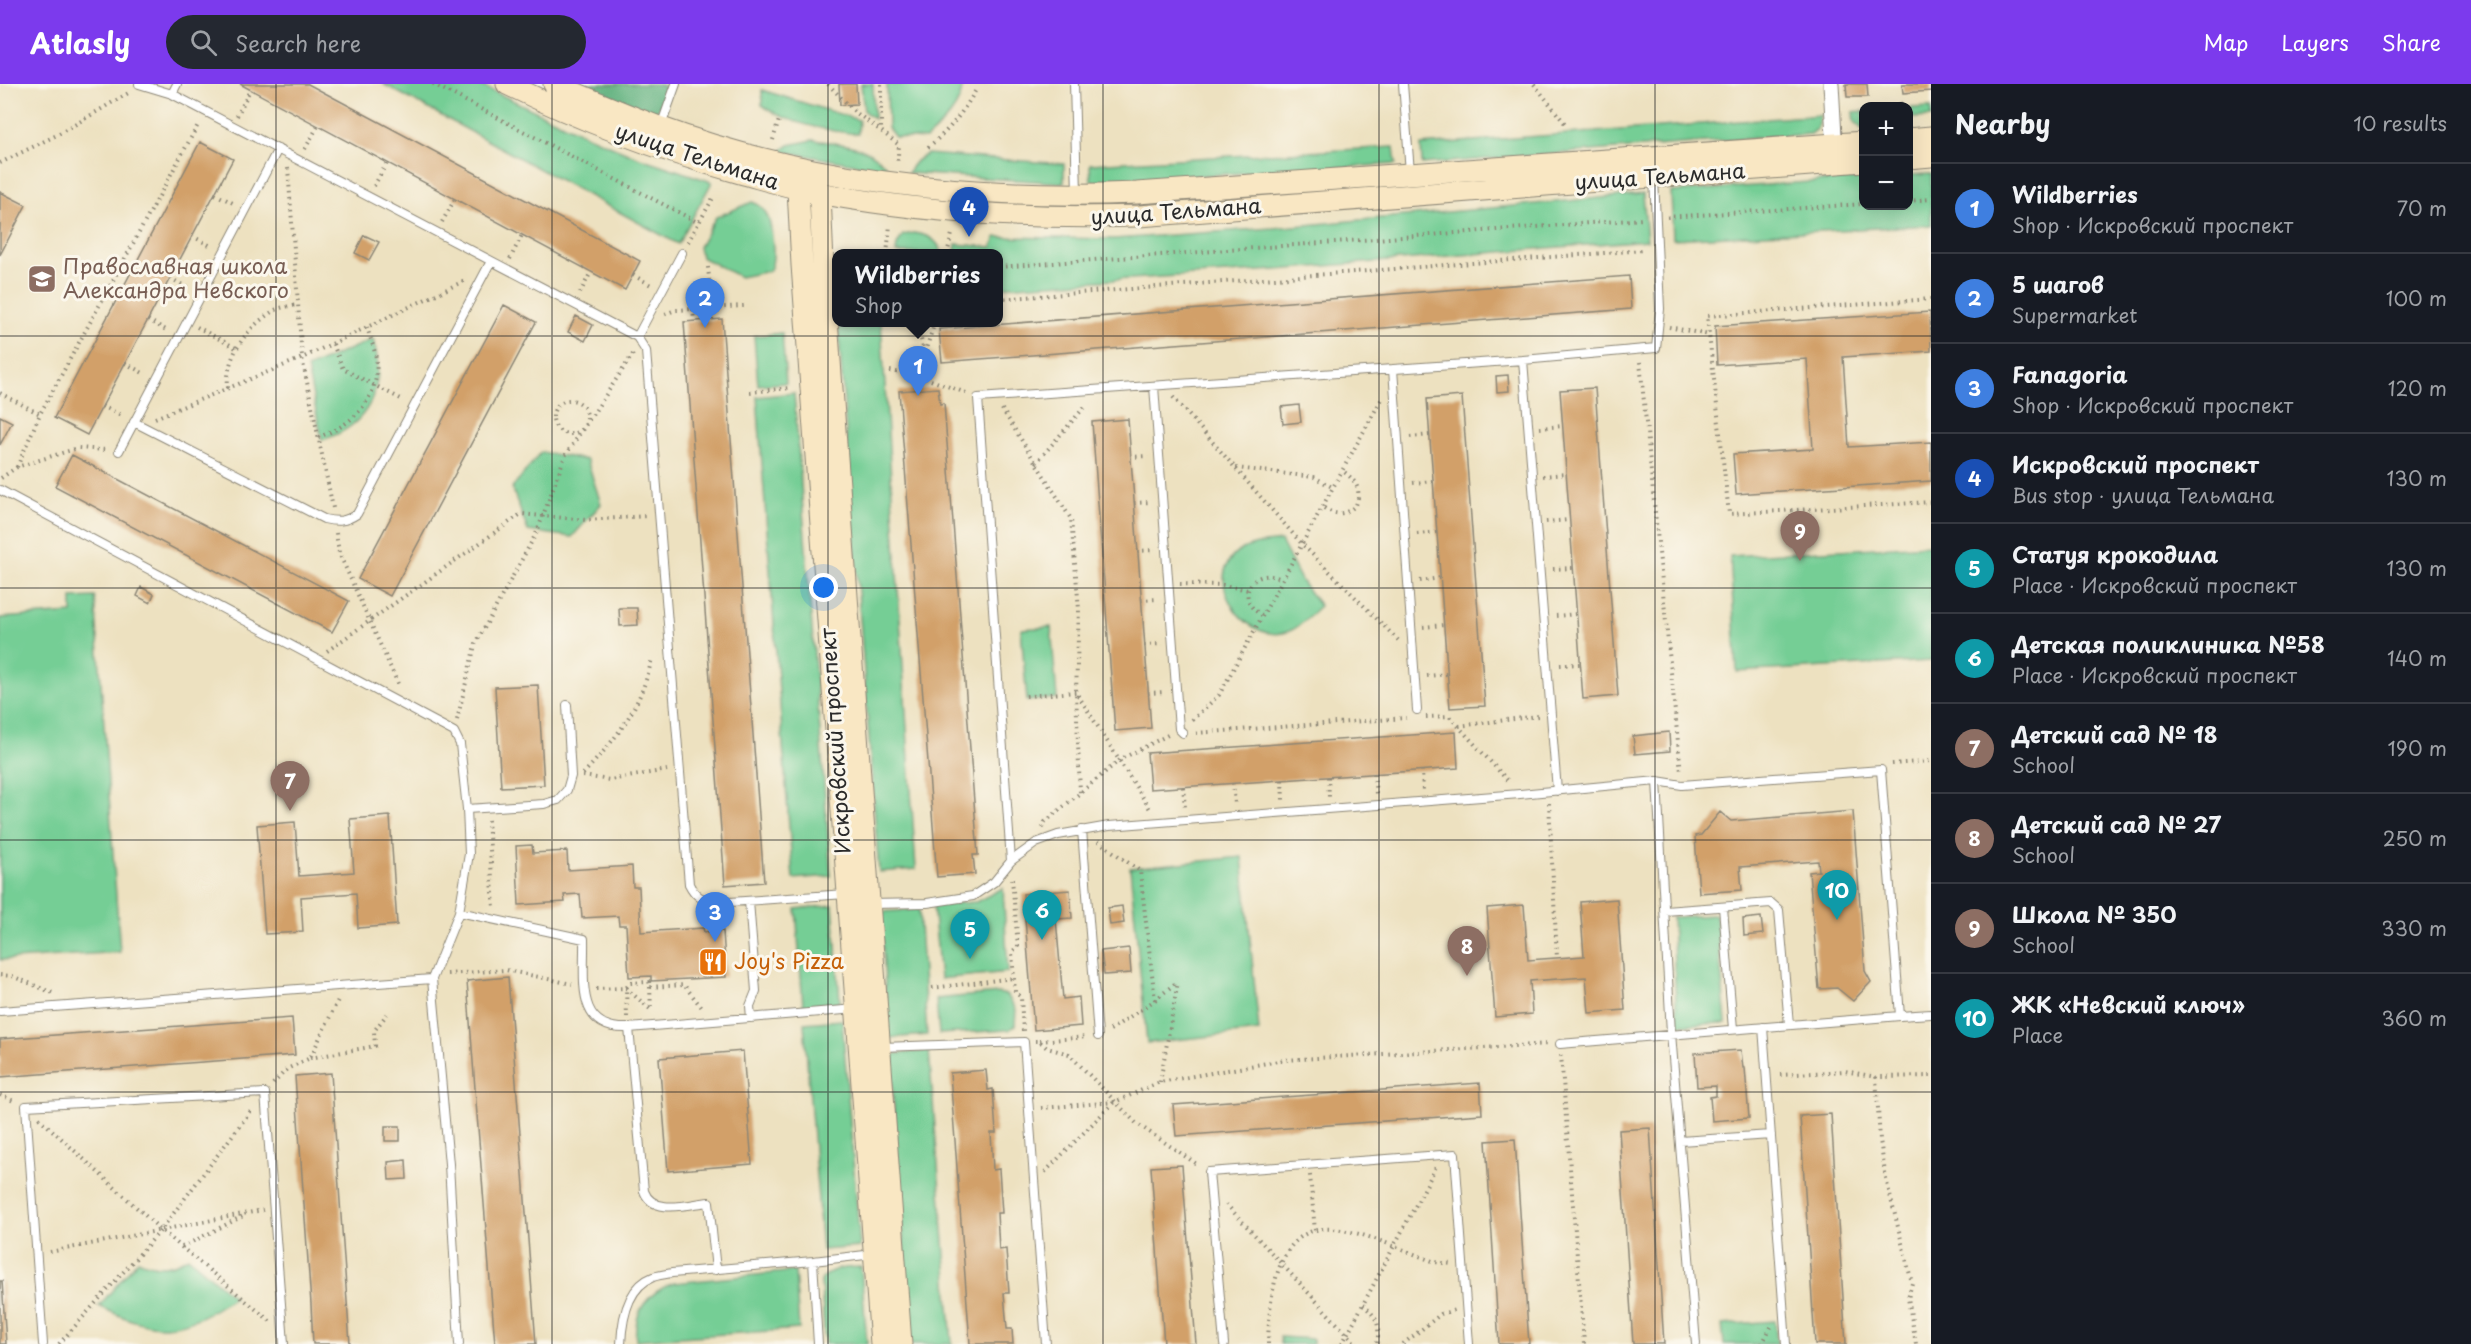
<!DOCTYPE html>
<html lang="en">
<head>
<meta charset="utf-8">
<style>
	:root { --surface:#171b24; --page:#242831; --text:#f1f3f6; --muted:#9ea1a6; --line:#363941; --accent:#7c3aed }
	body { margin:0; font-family:"Playpen Sans",sans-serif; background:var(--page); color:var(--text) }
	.controls { position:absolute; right:18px; top:18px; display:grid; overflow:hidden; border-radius:12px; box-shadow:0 6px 24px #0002 }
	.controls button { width:54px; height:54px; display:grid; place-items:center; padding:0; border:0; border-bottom:2px solid var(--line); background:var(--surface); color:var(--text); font:30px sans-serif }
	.you { position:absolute; left:824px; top:504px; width:21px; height:21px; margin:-15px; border:4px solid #fff; border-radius:50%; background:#1a73e8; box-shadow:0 0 0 9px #1a73e833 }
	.badge { display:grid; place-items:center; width:39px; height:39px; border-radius:50%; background:var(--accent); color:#fff; font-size:20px; font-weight:700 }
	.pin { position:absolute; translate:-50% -50px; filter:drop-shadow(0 2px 3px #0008) }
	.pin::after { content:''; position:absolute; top:32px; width:21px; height:18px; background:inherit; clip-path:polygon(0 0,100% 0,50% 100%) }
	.popup { position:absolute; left:832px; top:165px; width:171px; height:78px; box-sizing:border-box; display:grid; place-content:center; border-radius:12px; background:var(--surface); filter:drop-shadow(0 2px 4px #0005); font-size:20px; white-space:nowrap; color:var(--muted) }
	.popup b { font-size:22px; color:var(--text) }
	.popup::after { content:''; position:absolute; left:50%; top:100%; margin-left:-12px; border:12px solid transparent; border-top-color:var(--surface) }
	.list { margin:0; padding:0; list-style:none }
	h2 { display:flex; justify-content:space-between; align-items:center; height:78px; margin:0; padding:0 24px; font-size:26px }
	h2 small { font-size:20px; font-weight:400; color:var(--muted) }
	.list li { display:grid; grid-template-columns:39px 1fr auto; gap:18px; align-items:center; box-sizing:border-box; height:90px; padding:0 24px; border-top:2px solid var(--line) }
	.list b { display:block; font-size:22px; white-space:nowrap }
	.list p { margin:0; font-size:20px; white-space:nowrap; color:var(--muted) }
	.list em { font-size:20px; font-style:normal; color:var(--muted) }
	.icon { flex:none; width:33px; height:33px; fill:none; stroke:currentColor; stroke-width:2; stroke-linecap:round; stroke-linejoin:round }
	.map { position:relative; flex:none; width:1931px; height:1260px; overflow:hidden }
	header { display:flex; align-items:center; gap:36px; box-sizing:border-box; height:84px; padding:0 30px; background:var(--accent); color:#fff }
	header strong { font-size:28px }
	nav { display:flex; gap:33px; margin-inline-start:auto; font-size:21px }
	.search { width:420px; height:54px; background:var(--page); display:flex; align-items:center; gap:15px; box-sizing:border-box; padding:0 21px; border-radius:33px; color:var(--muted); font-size:22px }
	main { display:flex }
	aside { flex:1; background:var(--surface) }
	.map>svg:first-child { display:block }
	.green { fill:#74ce95; stroke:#507c60; stroke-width:1.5 }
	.forest { fill:#5fb17e; stroke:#456e54; stroke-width:1.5 }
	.building { fill:#d2a069 }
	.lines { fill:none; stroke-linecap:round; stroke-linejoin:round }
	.lane-casing { stroke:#8c8676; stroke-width:10 }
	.street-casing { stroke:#8c8676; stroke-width:17 }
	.secondary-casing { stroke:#8c8676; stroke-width:23 }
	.path { stroke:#8c8676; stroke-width:4; stroke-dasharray:1.5 4.5; stroke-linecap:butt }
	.lane { stroke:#fff; stroke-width:8 }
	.street { stroke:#fff; stroke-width:15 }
	.secondary { stroke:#f9e7c3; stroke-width:21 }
	.grid { fill:none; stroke:#2b2b2b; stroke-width:1.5; stroke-opacity:0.55 }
	.labels { text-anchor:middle; stroke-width:6; stroke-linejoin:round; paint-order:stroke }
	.street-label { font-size:21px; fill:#2b2b2b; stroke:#fbf7ec }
	.education-label { font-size:21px; fill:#785e54; stroke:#fbf7ec; text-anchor:start }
	.food-label { font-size:21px; fill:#c56008; stroke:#fbf7ec; text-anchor:start }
</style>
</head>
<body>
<header>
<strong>Atlasly</strong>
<div class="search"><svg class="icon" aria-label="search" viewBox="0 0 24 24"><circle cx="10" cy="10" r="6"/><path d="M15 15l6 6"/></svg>Search here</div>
<nav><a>Map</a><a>Layers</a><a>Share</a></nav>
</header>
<main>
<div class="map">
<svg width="1931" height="1260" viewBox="0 0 1931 1260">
	<rect width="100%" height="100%" fill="#fbf7ec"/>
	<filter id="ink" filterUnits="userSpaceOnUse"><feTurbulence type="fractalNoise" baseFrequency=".0167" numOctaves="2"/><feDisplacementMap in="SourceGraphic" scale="12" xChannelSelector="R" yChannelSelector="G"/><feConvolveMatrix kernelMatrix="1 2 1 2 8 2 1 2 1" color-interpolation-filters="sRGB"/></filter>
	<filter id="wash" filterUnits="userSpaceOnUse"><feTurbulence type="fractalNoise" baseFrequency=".008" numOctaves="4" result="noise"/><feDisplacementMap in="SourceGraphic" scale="24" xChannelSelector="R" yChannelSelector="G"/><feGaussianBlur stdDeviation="1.35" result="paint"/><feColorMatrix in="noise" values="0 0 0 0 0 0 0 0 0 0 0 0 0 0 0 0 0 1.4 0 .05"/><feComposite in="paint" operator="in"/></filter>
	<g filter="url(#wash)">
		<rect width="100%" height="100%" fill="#ede1c0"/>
		<path class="green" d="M383 0H478L590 53 640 74 712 98 678 160Z
			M861 0H873L874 35 864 27Z
			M887 0H962C963 22 942 41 926 55L895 53 888 44Z
			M762 6 859 36 858 50C829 47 785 39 762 21Z
			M1931 23V33L1912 34 1911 24Z
			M1863 27H1864L1863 46 1854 38 1853 28Z
			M1820 31 1817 45 1811 50 1422 80 1421 61Z
			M813 56C838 59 875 62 888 86L781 67 789 61Z
			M1394 63 1396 80 1091 98 1090 80Z
			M927 70 1064 80V99L908 89C913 79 917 75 927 70Z
			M1931 90V141L1673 155 1671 108 1863 94 1864 122H1908L1909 91Z
			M1643 110 1647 156 1276 186 999 203V170L955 169 956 160 992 163 996 153 1114 155 1273 144Z
			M752 118C757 120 761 121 764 126 772 136 777 177 769 187L740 193 701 173 699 163 716 133Z
			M914 149C928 151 937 155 942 169H896L897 161 903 151Z
			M838 239H881L916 785 879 788Z
			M782 249 786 299 758 301 754 252Z
			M373 255C387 301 370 342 322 356L307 284Z
			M794 309 831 792 793 795 757 313Z
			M541 368 587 376 601 420 572 453 528 447 512 404Z
			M1281 457 1302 498 1320 522C1310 531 1297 547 1283 549 1243 557 1199 492 1241 466 1253 459 1268 459 1281 457Z
			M1931 461V577L1737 588 1730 472Z
			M95 513 120 868 0 876V534L72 529V514Z
			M1051 543 1057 614 1027 617 1021 545Z
			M1242 773 1259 947 1147 959 1130 784Z
			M1003 804 1008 888 940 895 933 821 976 818Z
			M833 821 840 918 803 922 796 825Z
			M919 825 927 951 888 954 881 828Z
			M1716 831 1726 939 1677 941 1672 833Z
			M998 909 1007 911 1016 925 1015 941 1009 946 939 950 936 915Z
			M842 936 860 1163 822 1166 804 939Z
			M929 967 952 1260H911L890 970Z
			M188 1173 234 1213C182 1249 156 1251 99 1222L138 1176C157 1185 171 1184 188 1173Z
			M861 1183 867 1260H825L821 1197C829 1183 845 1184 861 1183Z
			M795 1187 799 1245 636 1256C633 1227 648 1208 674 1199Z
			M1775 1237 1777 1260H1724L1722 1241Z
			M1280 1253 1313 1255V1260H1280Z"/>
		<path class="forest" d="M582 0H658L666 3 660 23 655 30Z"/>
		<g id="blocks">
			<path class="building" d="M240 0H308L640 177 625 206Z
				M839 0H856L857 20 840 21Z
				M1846 0H1867L1868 13H1847Z
				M1902 0H1931V7L1903 9Z
				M200 58 233 75 87 351 54 334Z
				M0 108 26 121 0 171Z
				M364 151 379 158 369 176 355 169Z
				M1629 192 1631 225 942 278 939 245Z
				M504 221 536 238 390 512 358 495Z
				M1930 228 1931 267 1843 273 1849 363 1931 358V397L1736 410 1733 370 1813 365 1807 275 1717 281 1715 242Z
				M576 232 593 241 585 257 568 248Z
				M722 235 764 798 725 801 684 238Z
				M1508 291 1509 307 1497 308 1496 292Z
				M938 304 940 320 944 319 978 771H973L975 790 937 793 899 307Z
				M1595 304 1618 612 1583 615 1560 306Z
				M1462 312 1485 622 1450 624 1427 315Z
				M1299 321 1301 338 1283 340 1281 323Z
				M0 332 12 338 0 361Z
				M1128 335 1151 644 1115 647 1092 338Z
				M72 371 349 517 332 548 55 402Z
				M141 503 154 510 150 519 137 512Z
				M619 524H637L638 541 620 542Z
				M538 601 544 701 501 703 495 603Z
				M1456 648 1458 684 1150 705 1147 669Z
				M1669 648 1670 667 1635 670 1633 652Z
				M1853 727 1865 887 1871 898 1853 917 1837 904 1819 905 1809 788 1819 787 1818 777 1740 783 1742 806 1699 809 1695 752 1701 751 1720 728 1731 737Z
				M390 732 397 841 358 844 356 809 301 813 303 848 265 850 257 741 295 738 299 792 354 788 350 735Z
				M532 761 533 769 567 767 568 786 632 782 633 803H639L641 848 703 844 704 848 723 847 726 893 651 897V892L629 893 626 841H619L618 832 582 834 580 810 564 811 565 818 519 821 516 762Z
				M1070 806 1072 834 1056 835 1063 915 1079 913 1081 942 1034 946 1023 810Z
				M1617 815 1625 926 1589 929 1586 893 1530 897 1532 930 1495 933 1487 824 1524 821 1528 876 1584 872 1580 818Z
				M1122 822 1124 839 1110 841 1108 824Z
				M1761 833 1763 850 1744 852 1743 835Z
				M1129 864 1131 889 1104 891 1101 867Z
				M508 893 536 1260H495L476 1018 467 897Z
				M292 934 295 971 0 993V955Z
				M1741 966 1743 984H1745L1749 1034 1712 1037 1710 1013 1716 1012V1002L1697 1003 1695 969Z
				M743 967 752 1080 668 1087 659 974Z
				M986 986 988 1006 993 1005 996 1049H991L993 1086 999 1085 1002 1129H997L999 1166 1006 1165 1009 1209H1004L1007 1245H1012L1013 1260H970L950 989Z
				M331 989 350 1260H313L311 1220 295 992Z
				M1480 999 1482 1030 1176 1052 1173 1021Z
				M1831 1030 1846 1260H1815L1800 1032Z
				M385 1042H400V1057H385Z
				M1650 1044 1664 1260H1633L1619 1046Z
				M1515 1055 1529 1260H1499L1486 1057Z
				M406 1076 407 1095 389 1096 388 1078Z
				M1182 1081 1196 1260H1164L1151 1083Z
				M0 1197H2L6 1260H0Z"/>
		</g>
	</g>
	<g filter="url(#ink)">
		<use href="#blocks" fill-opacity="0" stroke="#8c8676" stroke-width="1.5"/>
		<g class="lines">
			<g class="lane-casing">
				<path id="lane" d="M139 0 172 10 637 253 646 267 689 800C695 812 702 816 715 819L846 810
					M1074 0 1077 109
					M1403 0 1410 88
					M172 10 177 0
					M661 42 676 0
					M637 253 682 169
					M1523 276 1557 707
					M1393 285 1417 626
					M1154 302 1179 645 1183 649
					M134 338 324 435C337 438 345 438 357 430L491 177
					M119 367 278 65
					M0 406 454 648 460 660 467 725 469 770 459 828 432 895 449 1080 459 1260
					M1657 697 1671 949 1696 1260
					M467 725 544 720 558 716 567 706 571 692 567 621
					M1082 746 1098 952
					M1011 777 978 314 1523 276 1656 264 1660 225 1654 94
					M749 817 756 907 750 922 751 934
					M870 820 927 819 973 812 994 798 1011 777 1036 759 1058 751 1109 742 1520 710 1657 697 1682 701 1881 686 1900 932 1560 960
					M1723 823 1733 945
					M1665 827 1771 819 1779 826 1789 941
					M459 828 584 855C585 895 574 947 629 944
					M0 927 432 895
					M1900 932 1931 930
					M1763 943 1786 1260
					M882 963 1024 958 1046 1260
					M1680 1057 1771 1051
					M813 1177 818 1260
					M716 1186 709 1118C688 1120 653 1132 644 1107L629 944 856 925
					M43 1260 26 1022 265 1009 284 1260
					M621 1260C622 1236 627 1203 653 1193 659 1191 666 1190 672 1189L813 1177 874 1170
					M1224 1260 1209 1088 1455 1070 1469 1260"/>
			</g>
			<g class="street-casing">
				<path id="street" d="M1831 0 1835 70"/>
			</g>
			<g class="secondary-casing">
				<path id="secondary" d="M507 0C582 37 659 66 740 89 766 96 792 104 819 109 924 129 1032 135 1139 132L1864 77
					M554 0C589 15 624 30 659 43 811 99 976 115 1137 109L1864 58
					M1908 55 1931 53
					M1908 74 1931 72
					M806 94 798 105 802 181 881 1260
					M815 97 820 110 823 180 901 1260"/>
			</g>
			<path class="path" d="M433 0 699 139
				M828 0 855 28 881 47
				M881 0V47L899 61 897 81
				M1534 0 1567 42
				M1900 18 1901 22
				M237 32 250 6
				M773 56 779 36
				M928 63C949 47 964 27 977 4
				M305 65 318 42
				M0 79 59 50 130 8
				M288 84 302 274 333 424
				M374 102 387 79
				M215 110 235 120
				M1908 117 1931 115
				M1667 133 1864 120
				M442 138 455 115
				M192 152 213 163
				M688 158 713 114
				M887 170 890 141
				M947 170 952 150
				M510 175 522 151
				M708 183 713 236
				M999 183 1644 135
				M633 191 651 201
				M170 194 190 205
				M580 209 591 188
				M999 215 1644 166
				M1931 215 1707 232 1729 430 1931 418
				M693 225 694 237
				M665 230 676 226 744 222
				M148 236 168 247
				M917 238 924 268
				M197 243 236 264
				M1669 243 1709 251
				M333 260 343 285 403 316
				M1640 278 1681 688
				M125 279 145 290
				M890 287 920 292 966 309
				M920 292 925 268 935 238
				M228 304C225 272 247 243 275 226 281 223 291 222 298 221
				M750 308 790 304
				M0 309 40 330
				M1173 313 1301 459 1400 558
				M553 333a17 17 0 1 1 34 0a17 17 0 1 1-34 0Z
				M102 322 123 332
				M1002 325 1071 435 1079 525 1076 608 1080 709
				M155 334 302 274 466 196
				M1540 344 1563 342
				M318 353C352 342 381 314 376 275 375 265 370 254 367 243
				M1410 353 1430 351
				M1130 373 1148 372
				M1036 379 1087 320
				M17 383 40 330 199 39
				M1236 384 1314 393 1334 404
				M1543 392 1566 390
				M1 394 17 383 78 364 107 366
				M1413 399 1433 397
				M1134 419 1151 418
				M1324 424C1336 432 1346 431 1356 421 1362 405 1356 397 1343 387
				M1546 438 1569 436
				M336 449 339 469 399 602
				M1417 450 1437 448
				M1137 467 1155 466
				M1553 485 1573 484
				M1420 497 1440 494
				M1180 500 1223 501 1248 506
				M1141 516 1158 515
				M1262 531C1233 516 1252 481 1281 495
				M1556 532 1577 530
				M1423 543 1444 541
				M1144 561 1162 560
				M327 567 521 430 587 436 648 432
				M1560 581 1580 580
				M1427 592 1447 590
				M1148 609 1165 608
				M1026 612 1076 608 1150 725
				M1426 633 1449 632 1509 698
				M457 636 475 561 537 448 565 372 633 270
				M1192 636 1219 611 1381 316
				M1459 642 1538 632
				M1196 649 1406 634
				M1892 680 1931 677
				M1422 686 1423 707
				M583 690C617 654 641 624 652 574
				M1374 690 1376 710
				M583 692 610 696 667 686
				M1328 693 1329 713
				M1282 696 1283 716
				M1233 699 1235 720
				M1183 703 1185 723
				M1549 719 1557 874
				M488 736 494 824
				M1043 744 1045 738 1121 675 1168 651
				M1098 757 1140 787 1155 916
				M1012 795 1018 862 1012 868 1015 908 1021 913 1023 947
				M447 890 506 886 572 900
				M0 891 12 892 53 909
				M650 903 651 926
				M932 904 1014 894
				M596 905 626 904 651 926
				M627 933 626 904 630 899 649 898 650 903 684 901 703 925
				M1110 946 1155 916 1178 897
				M1035 957H1039L1047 964 1069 970 1136 1039 1198 1081
				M1040 957 1087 953
				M1561 971 1584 1260
				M310 974 375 962 374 947 387 930
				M1780 991 1845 987 1876 993 1931 992
				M1876 993 1880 1056 1886 1095 1912 1199 1908 1214 1916 1260
				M1160 998 1178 898
				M273 1000 287 985 310 974 339 914
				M0 1011 16 1018
				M1041 1024 1115 1018 1160 998 1284 976 1549 960
				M39 1034 161 1146 270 1237
				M1045 1088 1114 1018
				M1310 1091 1315 1147
				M1226 1120 1356 1260
				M182 1163 245 1131
				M50 1168 263 1126
				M1363 1221C1378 1234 1380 1240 1377 1260
				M59 1260 161 1146 253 1024
				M1268 1260C1269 1219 1274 1140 1333 1145 1366 1148 1404 1167 1435 1178L1451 1180
				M1342 1260 1436 1083
				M1403 1260 1441 1230 1455 1226
				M1762 1260 1771 1243"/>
			<use href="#lane" class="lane"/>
			<use href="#street" class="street"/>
			<use href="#secondary" class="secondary"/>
		</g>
	</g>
	<path class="grid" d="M276 0V1260M552 0V1260M828 0V1260M1103 0V1260M1379 0V1260M1655 0V1260M0 252H1931M0 504H1931M0 756H1931M0 1008H1931"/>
	<defs>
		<g id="school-square" transform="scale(1.5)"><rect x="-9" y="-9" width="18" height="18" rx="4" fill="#8d6e63" stroke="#fbf7ec"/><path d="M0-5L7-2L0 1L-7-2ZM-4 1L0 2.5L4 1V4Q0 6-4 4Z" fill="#fff"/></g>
		<g id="restaurant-square" transform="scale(1.5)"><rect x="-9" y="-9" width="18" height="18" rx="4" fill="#e8710a" stroke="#fbf7ec"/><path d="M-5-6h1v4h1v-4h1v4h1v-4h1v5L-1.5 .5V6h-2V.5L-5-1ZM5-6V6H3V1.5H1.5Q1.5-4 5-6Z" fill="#fff"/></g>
	</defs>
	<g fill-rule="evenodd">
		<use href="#school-square" x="42" y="195"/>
		<use href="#restaurant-square" x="713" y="878"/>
	</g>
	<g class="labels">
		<g class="street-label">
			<text transform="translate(697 73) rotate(18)" y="7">улица Тельмана</text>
			<text transform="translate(1660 93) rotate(-4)" y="7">улица Тельмана</text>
			<text transform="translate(1176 128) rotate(-4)" y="7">улица Тельмана</text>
			<text transform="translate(836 657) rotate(-94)" y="7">Искровский проспект</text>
		</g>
		<g class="education-label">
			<text x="63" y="190">Православная школа<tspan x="63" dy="24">Александра Невского</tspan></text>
		</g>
		<g class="food-label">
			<text x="734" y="885">Joy's Pizza</text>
		</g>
	</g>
</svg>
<div class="controls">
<button>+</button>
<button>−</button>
</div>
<div class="you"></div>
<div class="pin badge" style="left:918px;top:312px;background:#3f7fe0">1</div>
<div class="popup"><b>Wildberries</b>Shop</div>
<div class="pin badge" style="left:705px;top:244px;background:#3f7fe0">2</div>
<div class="pin badge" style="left:715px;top:858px;background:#3f7fe0">3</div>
<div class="pin badge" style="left:969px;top:153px;background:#1a4fb4">4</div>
<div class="pin badge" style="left:970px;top:875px;background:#0f9aa8">5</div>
<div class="pin badge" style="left:1042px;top:856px;background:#0f9aa8">6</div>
<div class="pin badge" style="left:290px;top:727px;background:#8d6e63">7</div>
<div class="pin badge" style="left:1467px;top:892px;background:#8d6e63">8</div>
<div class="pin badge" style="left:1800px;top:477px;background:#8d6e63">9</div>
<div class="pin badge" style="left:1837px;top:836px;background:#0f9aa8">10</div>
</div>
<aside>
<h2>Nearby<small>10 results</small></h2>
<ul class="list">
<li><span class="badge" style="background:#3f7fe0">1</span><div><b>Wildberries</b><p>Shop · Искровский проспект</p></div><em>70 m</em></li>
<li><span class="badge" style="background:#3f7fe0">2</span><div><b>5 шагов</b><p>Supermarket</p></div><em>100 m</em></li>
<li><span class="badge" style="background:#3f7fe0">3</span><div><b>Fanagoria</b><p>Shop · Искровский проспект</p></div><em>120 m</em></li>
<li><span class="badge" style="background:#1a4fb4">4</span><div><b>Искровский проспект</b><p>Bus stop · улица Тельмана</p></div><em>130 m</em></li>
<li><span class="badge" style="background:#0f9aa8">5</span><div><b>Статуя крокодила</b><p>Place · Искровский проспект</p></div><em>130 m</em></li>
<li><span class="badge" style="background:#0f9aa8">6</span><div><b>Детская поликлиника №58</b><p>Place · Искровский проспект</p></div><em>140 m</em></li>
<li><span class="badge" style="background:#8d6e63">7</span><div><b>Детский сад № 18</b><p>School</p></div><em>190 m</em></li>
<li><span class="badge" style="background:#8d6e63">8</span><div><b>Детский сад № 27</b><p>School</p></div><em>250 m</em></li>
<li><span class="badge" style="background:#8d6e63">9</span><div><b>Школа № 350</b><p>School</p></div><em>330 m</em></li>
<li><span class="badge" style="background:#0f9aa8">10</span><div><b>ЖК «Невский ключ»</b><p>Place</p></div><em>360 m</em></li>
</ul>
</aside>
</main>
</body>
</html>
